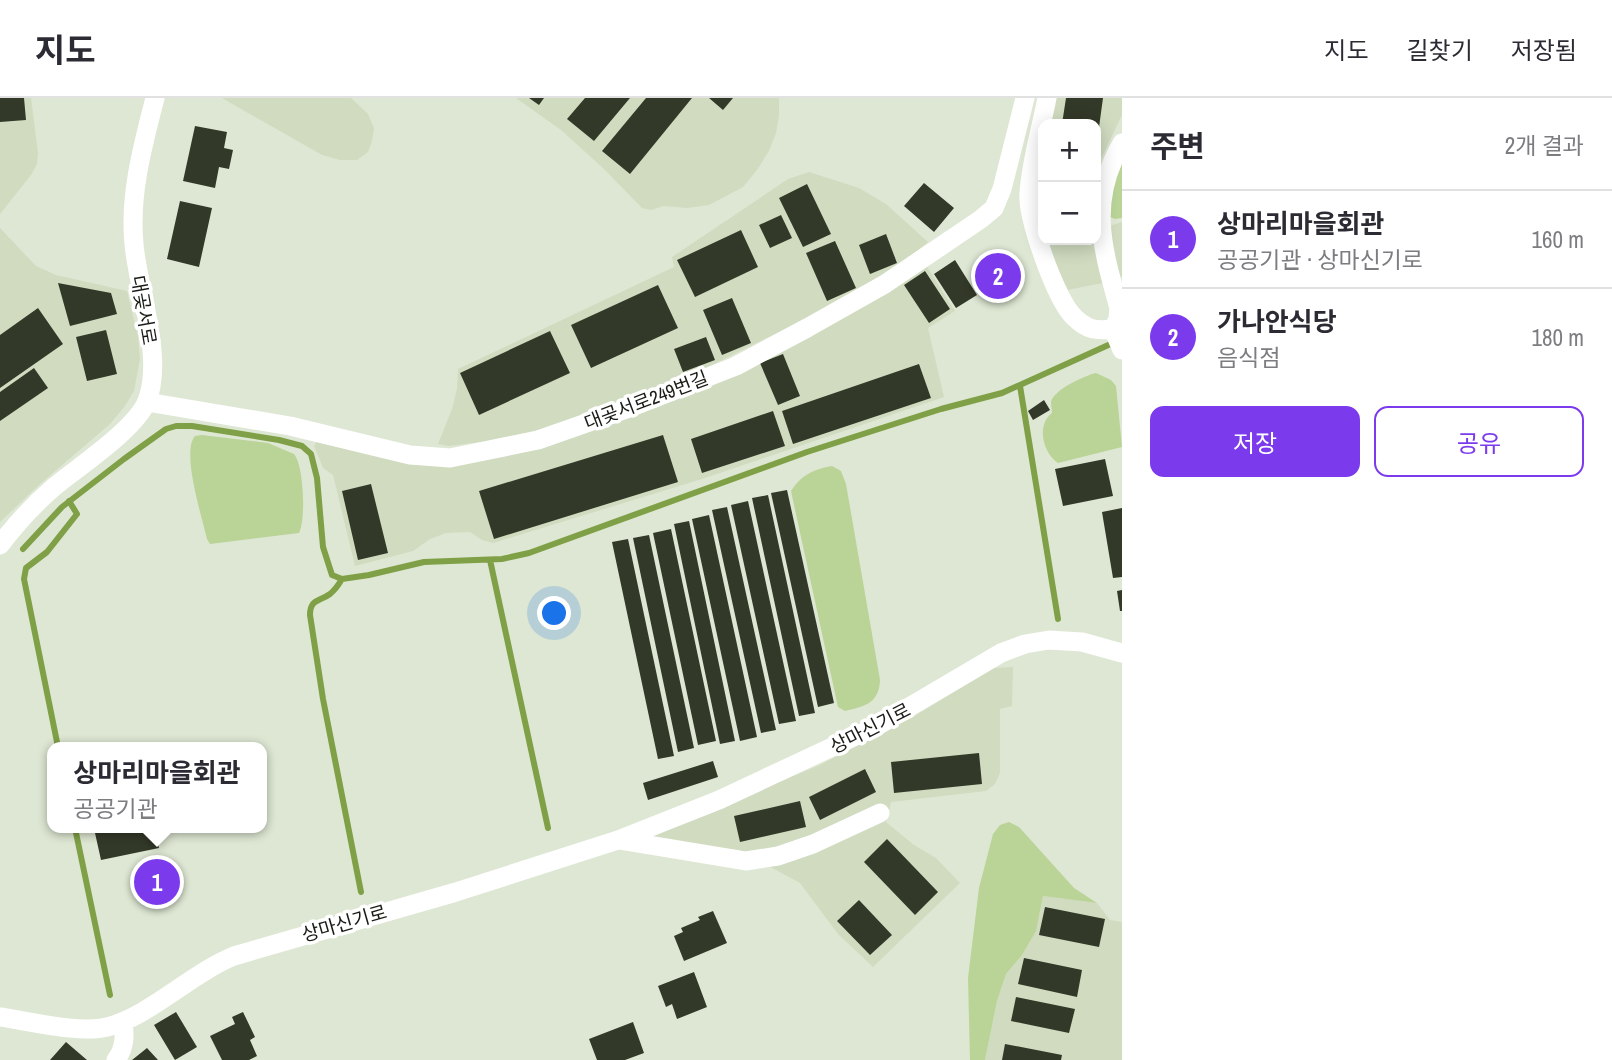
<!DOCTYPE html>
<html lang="ko">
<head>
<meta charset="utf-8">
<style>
	:root { --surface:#fff; --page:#f7f7f7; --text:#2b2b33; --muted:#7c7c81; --line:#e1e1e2; --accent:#7c3aed }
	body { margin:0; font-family:"Archivo Narrow","Noto Sans KR",sans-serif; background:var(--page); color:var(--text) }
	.controls { position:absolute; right:21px; top:21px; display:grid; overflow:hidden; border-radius:14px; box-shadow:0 4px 18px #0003 }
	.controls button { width:63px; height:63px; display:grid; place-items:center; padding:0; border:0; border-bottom:2px solid var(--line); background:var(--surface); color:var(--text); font:35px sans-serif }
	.you { position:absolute; left:555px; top:516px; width:24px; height:24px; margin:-18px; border:5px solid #fff; border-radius:50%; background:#1a73e8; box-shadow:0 0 0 10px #1a73e833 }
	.badge { display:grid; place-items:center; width:46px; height:46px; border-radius:50%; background:var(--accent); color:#fff; font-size:23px; font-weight:700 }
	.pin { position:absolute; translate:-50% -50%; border:4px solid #fff; box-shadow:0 2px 7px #0006 }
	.popup { position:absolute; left:47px; top:644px; width:220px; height:91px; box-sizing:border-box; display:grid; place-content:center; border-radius:14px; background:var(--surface); filter:drop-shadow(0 2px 5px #0005); font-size:23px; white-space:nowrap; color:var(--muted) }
	.popup b { font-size:26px; color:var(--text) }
	.popup::after { content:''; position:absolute; left:50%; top:100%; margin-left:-14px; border:14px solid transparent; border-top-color:var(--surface) }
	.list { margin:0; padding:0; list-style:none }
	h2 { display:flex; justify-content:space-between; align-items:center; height:91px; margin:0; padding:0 28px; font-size:30px }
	h2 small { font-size:23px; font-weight:400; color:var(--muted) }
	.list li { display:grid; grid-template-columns:46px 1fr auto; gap:21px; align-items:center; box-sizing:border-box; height:98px; padding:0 28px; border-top:2px solid var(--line) }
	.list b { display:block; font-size:26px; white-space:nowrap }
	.list p { margin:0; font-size:23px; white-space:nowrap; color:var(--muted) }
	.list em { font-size:23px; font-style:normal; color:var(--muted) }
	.actions { display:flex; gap:14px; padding:21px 28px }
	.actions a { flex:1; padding:16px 0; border:2px solid var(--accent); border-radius:14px; text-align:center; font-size:24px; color:var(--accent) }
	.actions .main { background:var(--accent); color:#fff }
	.map { position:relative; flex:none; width:1122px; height:962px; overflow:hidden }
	header { display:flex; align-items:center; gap:42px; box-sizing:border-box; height:98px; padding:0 35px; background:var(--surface); border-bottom:2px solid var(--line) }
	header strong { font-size:33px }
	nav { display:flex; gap:38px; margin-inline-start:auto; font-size:24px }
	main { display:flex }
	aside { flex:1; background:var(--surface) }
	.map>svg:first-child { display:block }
	.built { fill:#d0dbc0 }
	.green { fill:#bad397 }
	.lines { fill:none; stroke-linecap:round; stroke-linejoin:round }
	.stream { stroke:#7fa046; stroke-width:6 }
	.building { fill:#333929 }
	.minor { stroke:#fff; stroke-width:19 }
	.labels { text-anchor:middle; stroke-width:7; stroke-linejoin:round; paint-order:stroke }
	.street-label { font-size:19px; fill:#191c15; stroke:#fff }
</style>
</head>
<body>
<header>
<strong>지도</strong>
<nav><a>지도</a><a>길찾기</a><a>저장됨</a></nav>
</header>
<main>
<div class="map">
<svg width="1122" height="962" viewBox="0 0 1122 962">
	<rect width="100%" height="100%" fill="#dee7d3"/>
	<path class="built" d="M0 0H31L38 55 37 66 31 77 0 116Z
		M222 0H351L368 16 374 30 372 43 368 54 357 62H340L322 57Z
		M516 0H779V18L776 35 769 53 757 72 743 89 709 107 687 110 664 108 651 112 642 110 604 71 561 32Z
		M1053 0H1122V17L1099 65 1096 78V26H1049Z
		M809 74 859 90 886 106 928 144 907 161 843 202 694 276 543 331 488 343 449 348 438 346 452 311 457 291 458 271 674 169 672 159 788 81Z
		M1122 124V178L1120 179 1106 129Z
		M0 130 36 168 56 177 127 193 138 239 140 261 134 293 125 308 110 326 40 386 0 424Z
		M1045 142H1093L1103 185 1067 192Z
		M926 167 955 213 928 230 944 299 702 381 493 445 482 442 470 434 446 435 430 441 413 453 355 468 333 377 323 370 314 348 318 341 401 364 593 329Z
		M1013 569 1012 608 1000 611V675L995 686 986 693 891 704 886 724 914 747 936 760 960 785 873 869 838 836 800 785 739 752 646 739 820 667 918 616 994 570Z
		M1043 798 1097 805 1110 822 1122 824V962H985L997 903 1006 876 1022 857 1036 833Z"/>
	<path class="green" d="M1122 63V120L1115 121 1108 118 1110 89Z
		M1096 275 1111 282 1116 288 1122 349 1058 365C1043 355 1036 327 1052 315 1052 311 1051 308 1051 304 1053 292 1086 277 1096 275Z
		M202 337 268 345 294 356C304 368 306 422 299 435L210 446 207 441C202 419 181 354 195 338Z
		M832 368 841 373 846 386 880 582C879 605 866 608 845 613L838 609 791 393C801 377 814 371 832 368Z
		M1009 724 1019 729 1074 790 1097 805 1043 798 1036 833 1022 857 1006 876 997 903 985 962H970L968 880 979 790 993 736 1000 727Z"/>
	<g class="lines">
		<path class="stream" d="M1020 288 1058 521
			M23 451 62 409 124 361 166 331 176 328H192L279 342 302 348 311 356 317 380 323 449 332 477 342 481 369 477 424 464 502 461 529 455 807 354 941 311 1002 295 1115 244
			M490 462 548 730
			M342 481C339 486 335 492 330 496 319 504 310 501 310 517L323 601 361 794
			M58 649 24 481 26 470 47 454 77 416 69 403
			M75 730 110 897"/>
	</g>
	<path class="building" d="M0 0H24L26 22 0 24Z
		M529 0H544L539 7Z
		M585 0H630L594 43 567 21Z
		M646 0H692L630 76 602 53Z
		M709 0H733L723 12Z
		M1066 0H1103L1097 44 1096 26H1062Z
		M195 28 227 34 224 50 233 52 229 71 219 69 215 90 183 83Z
		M924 85 954 110 934 134 904 108Z
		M807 86 831 136 803 149 779 100Z
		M180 103 212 110 199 169 167 161Z
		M781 117 792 140 770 150 759 127Z
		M741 132 758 169 695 199 677 162Z
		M886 136 897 165 870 176 859 147Z
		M835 143 856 190 827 203 806 155Z
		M1007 156 1021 178 988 199 974 179Z
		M955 162 977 197 956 210 934 176Z
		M925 173 950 211 929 225 904 187Z
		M58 185 111 195 117 216 70 228Z
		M658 187 678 230 591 270 571 227Z
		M732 200 751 245 722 257 703 212Z
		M38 210 63 246 0 290V237Z
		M106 232 117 276 87 283 76 239Z
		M550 233 570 275 479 317 460 275Z
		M706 239 715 262 683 274 674 251Z
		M783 256 800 298 778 307 760 265Z
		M919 266 931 300 793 346 782 313Z
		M34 270 48 290 0 323V294Z
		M1044 302 1050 312 1033 322 1028 313Z
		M773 313 785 348 702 375 691 341Z
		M663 337 678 384 494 441 479 393Z
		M1105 361 1113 398 1063 408 1055 371Z
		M371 386 388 455 358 462 342 393Z
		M787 392 834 605 818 609 771 395Z
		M768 397 815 615 799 618 752 400Z
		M748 403 796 623 779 626 731 407Z
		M727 409 776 632 761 635 712 412Z
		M1122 410V479L1113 480 1102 414Z
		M709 417 757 639 740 643 692 421Z
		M689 423 735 643 720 646 674 426Z
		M671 431 716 643 698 647 653 435Z
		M649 437 694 650 678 654 633 440Z
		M628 441 674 658 658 661 612 444Z
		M1122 492V513H1120L1117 493Z
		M979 655 982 686 894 695 891 664Z
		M713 663 718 679 648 702 643 685Z
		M865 671 876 694 820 722 809 699Z
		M800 703 806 729 740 744 734 718Z
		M119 730H154L159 750 101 762 95 735Z
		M887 741 938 794 915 817 864 764Z
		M166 760 175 802 148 808 139 766Z
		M859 802 892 837 870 857 837 823Z
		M1045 809 1105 821 1099 849 1039 837Z
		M713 813 727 845 684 863 674 838 683 834 681 830 700 822 698 819Z
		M1024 860 1082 872 1077 899 1018 886Z
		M694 874 707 909 677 921 672 906 666 909 658 888Z
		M1016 899 1075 911 1069 935 1011 923Z
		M176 914 197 949 175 962 154 927Z
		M243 914 255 939 250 942 257 958 249 962H222L210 938 235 926 232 919Z
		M633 924 644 955 625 962H597L589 941Z
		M66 944 87 962H50Z
		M1005 946 1062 957 1061 962H1002Z
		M147 950 158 962H132Z"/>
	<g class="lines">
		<path class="minor" d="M1047 0C1041 31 1031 63 1029 95 1027 120 1056 202 1074 219 1087 232 1096 233 1113 231L1118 221 1119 210H1122
			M1119 210C1102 149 1088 103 1122 45
			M1113 231 1122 252
			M147 304 290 328 410 357 450 360 538 342 632 309 736 268 807 230 885 186 981 121 994 110 1002 91 1025 0
			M0 447C16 426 34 406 54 389 78 369 136 331 147 303 164 259 138 193 134 146 129 97 143 47 155 0
			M619 742 746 763 778 758 813 746 880 715
			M0 919C28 923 80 936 107 929 150 918 190 876 234 858L456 794 618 742 719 702 877 628 1001 555 1025 546 1049 542 1082 544 1122 555
			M116 962C125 950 125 938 123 924"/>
	</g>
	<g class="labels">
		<g class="street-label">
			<text transform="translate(144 212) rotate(80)" y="7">대곶서로</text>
			<text transform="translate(646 302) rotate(-21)" y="7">대곶서로249번길</text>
			<text transform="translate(870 630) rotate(-27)" y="7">상마신기로</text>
			<text transform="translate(344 825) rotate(-16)" y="7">상마신기로</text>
		</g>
	</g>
</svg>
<div class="controls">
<button>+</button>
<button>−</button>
</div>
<div class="you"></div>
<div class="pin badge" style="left:157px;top:784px">1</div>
<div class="popup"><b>상마리마을회관</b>공공기관</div>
<div class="pin badge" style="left:998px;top:178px">2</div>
</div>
<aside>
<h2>주변<small>2개 결과</small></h2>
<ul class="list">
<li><span class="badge">1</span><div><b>상마리마을회관</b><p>공공기관 · 상마신기로</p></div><em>160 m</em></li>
<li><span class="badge">2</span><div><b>가나안식당</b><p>음식점</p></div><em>180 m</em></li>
</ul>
<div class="actions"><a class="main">저장</a><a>공유</a></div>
</aside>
</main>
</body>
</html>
